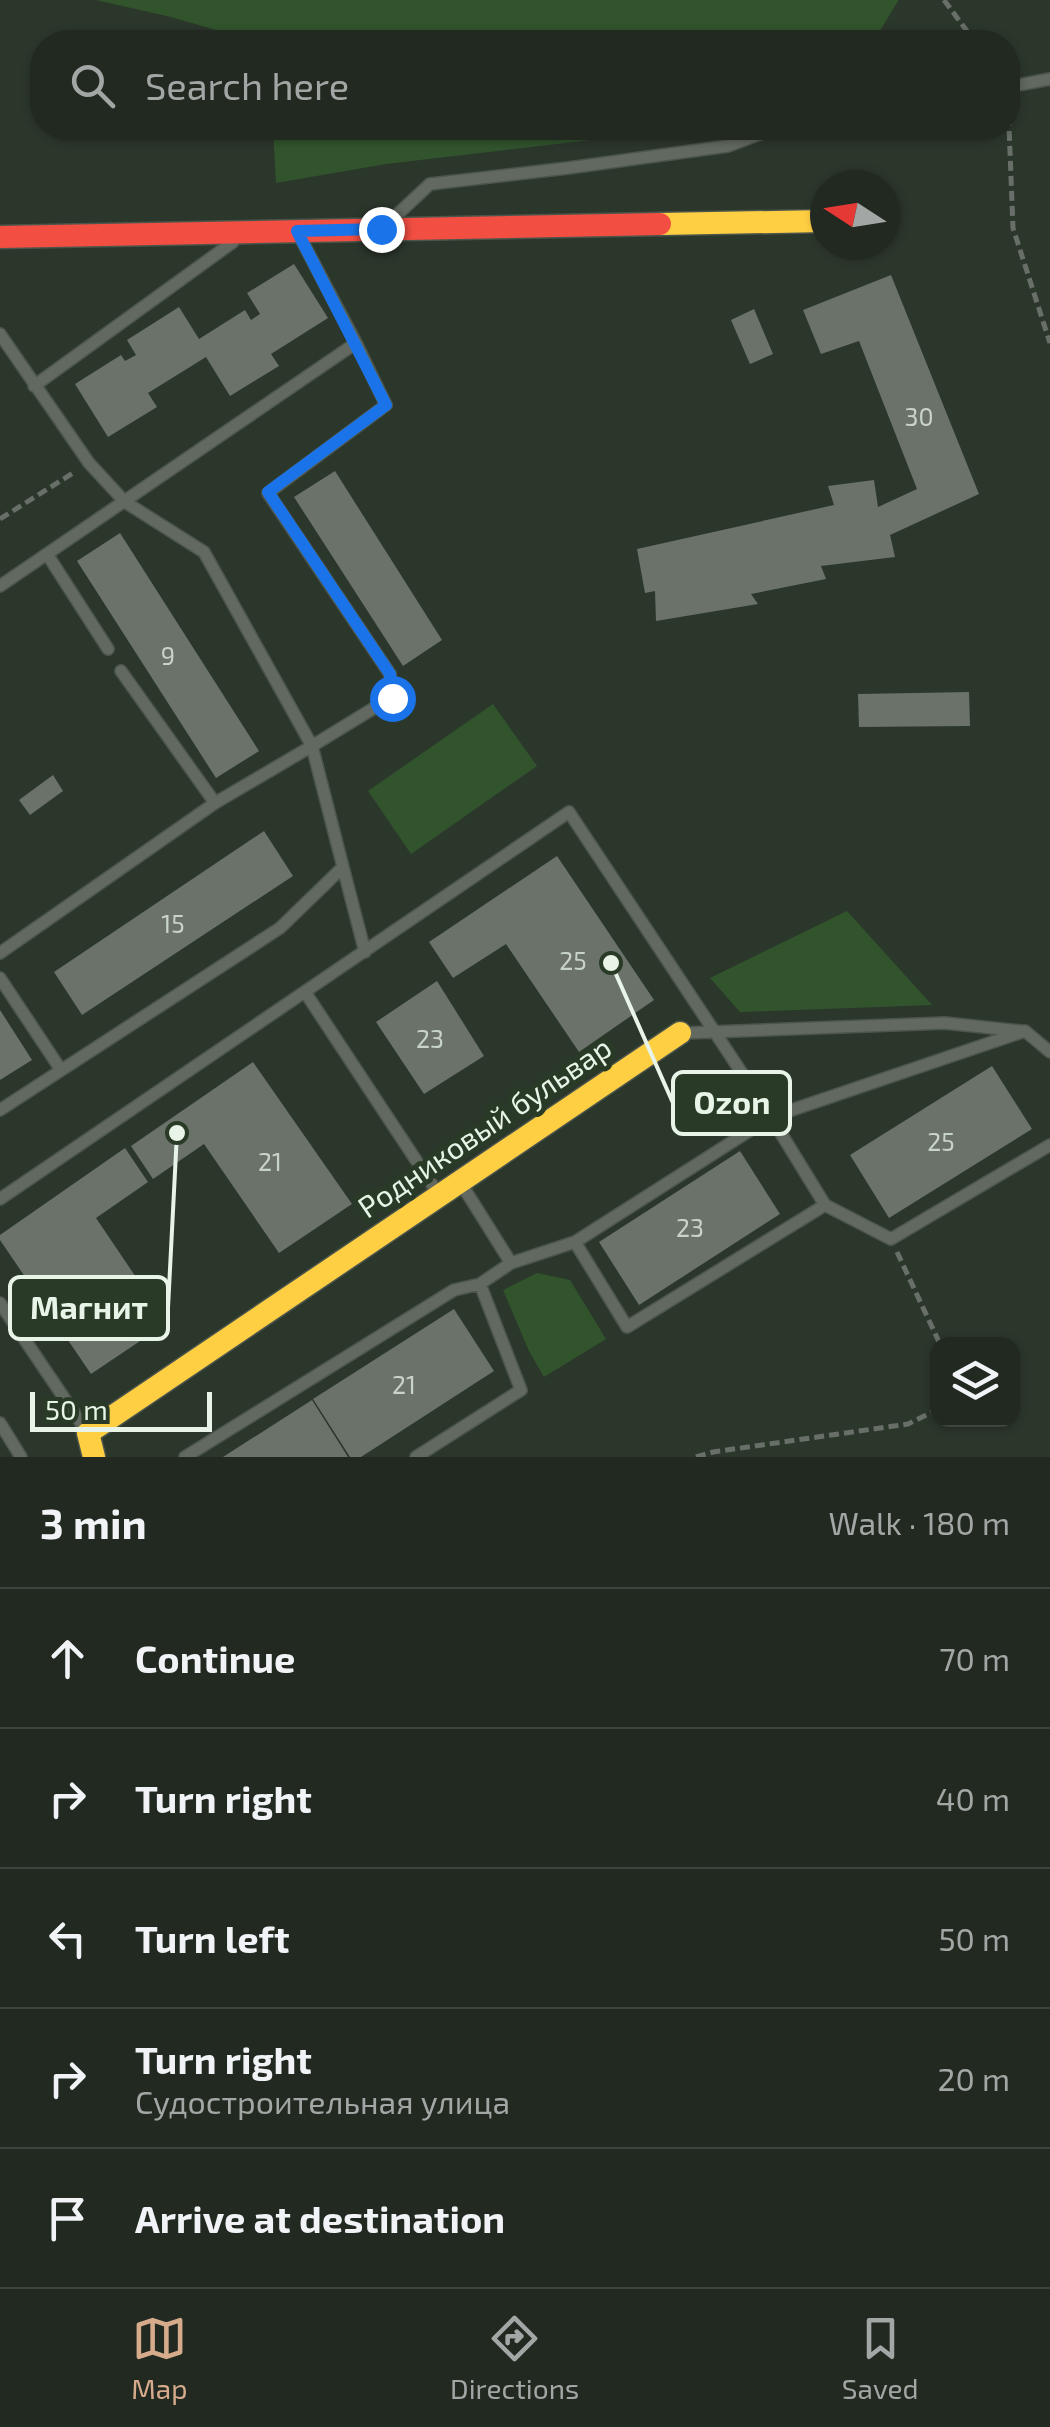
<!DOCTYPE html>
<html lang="en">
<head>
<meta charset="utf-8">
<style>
	:root { --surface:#212921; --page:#29312a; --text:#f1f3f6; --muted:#a2a6a5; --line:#3e453f; --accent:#d6ab8b }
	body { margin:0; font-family:"Exo 2",sans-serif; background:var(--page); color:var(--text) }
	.controls { position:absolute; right:30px; bottom:30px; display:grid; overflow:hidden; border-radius:20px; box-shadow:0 2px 8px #0004 }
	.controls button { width:90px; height:90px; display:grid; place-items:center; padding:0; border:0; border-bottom:2px solid var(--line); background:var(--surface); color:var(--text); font:50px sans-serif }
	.compass { position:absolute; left:810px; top:170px; width:90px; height:90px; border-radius:50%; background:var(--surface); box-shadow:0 2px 8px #0004; rotate:282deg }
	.scale { position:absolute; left:30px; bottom:25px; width:182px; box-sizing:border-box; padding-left:10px; border:5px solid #e8f4e7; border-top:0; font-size:28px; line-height:35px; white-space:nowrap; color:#e8f4e7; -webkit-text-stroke:8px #293b27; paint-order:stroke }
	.stop { position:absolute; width:30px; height:30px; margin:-22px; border:8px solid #1a73e8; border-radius:50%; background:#fff }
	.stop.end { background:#1a73e8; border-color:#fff; box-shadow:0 2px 10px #0008 }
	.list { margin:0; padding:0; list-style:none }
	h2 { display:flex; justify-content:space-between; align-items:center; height:130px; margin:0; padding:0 40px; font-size:42px }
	h2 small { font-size:32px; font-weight:400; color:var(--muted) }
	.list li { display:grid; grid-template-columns:65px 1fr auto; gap:30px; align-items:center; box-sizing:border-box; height:140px; padding:0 40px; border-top:2px solid var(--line) }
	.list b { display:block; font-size:38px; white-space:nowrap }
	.list p { margin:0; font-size:32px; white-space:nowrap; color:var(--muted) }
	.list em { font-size:32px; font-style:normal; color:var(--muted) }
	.icon { flex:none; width:55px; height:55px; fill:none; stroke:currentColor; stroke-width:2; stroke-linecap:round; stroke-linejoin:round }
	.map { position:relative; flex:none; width:1050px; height:1457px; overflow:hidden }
	.search { position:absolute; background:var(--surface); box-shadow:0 2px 8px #0004; left:30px; right:30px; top:30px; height:110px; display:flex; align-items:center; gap:25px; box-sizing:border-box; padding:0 35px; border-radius:40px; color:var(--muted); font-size:38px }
	.sheet { height:830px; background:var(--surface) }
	nav { display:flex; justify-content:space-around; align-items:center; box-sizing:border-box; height:140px; border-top:2px solid var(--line); background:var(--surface); font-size:28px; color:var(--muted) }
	nav a { display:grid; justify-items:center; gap:5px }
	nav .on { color:var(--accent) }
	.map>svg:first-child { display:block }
	.green { fill:#31542d }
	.building { fill:#6a7269 }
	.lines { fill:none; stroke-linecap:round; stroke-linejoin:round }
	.lane-casing { stroke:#4c554b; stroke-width:14 }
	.slow-casing { stroke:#4c554b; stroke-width:25 }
	.jam-casing { stroke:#4c554b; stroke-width:25 }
	.path { stroke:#686e68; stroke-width:5; stroke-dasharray:10 5; stroke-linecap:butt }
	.lane { stroke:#626960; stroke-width:11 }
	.slow { stroke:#ffcf43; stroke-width:22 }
	.jam { stroke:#f24e42; stroke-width:22 }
	.route { stroke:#1a73e8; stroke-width:12 }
	.labels { text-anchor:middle; stroke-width:10; stroke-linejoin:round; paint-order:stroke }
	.number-label { font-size:25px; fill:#c8d4c8 }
	.street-label { font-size:30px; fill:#e8f4e7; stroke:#293b27 }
	.leader { fill:none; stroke:#e8f4e7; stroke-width:4 }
	.callout-dot { fill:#e8f4e7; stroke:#293b27; stroke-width:4 }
	.callout { fill:#293b27; stroke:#e8f4e7; stroke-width:4 }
	.callout-label { font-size:32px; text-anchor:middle; font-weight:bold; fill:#e8f4e7 }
</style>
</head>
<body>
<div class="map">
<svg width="1050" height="1457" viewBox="0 0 1050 1457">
	<rect width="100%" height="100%" fill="#2c372c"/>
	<path class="green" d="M96 0H898V1L873 42H257L171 17Z
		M273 128H693L386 164 276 183Z
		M493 704 537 766 411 854 368 791Z
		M847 911 932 1005 740 1012 710 978Z
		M537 1273 570 1280 606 1339 544 1377 529 1351 503 1290Z"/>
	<path class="building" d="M294 264 328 318 271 354 279 366 230 396 206 357 148 393 157 407 108 437 75 384 121 355 125 361 136 355 127 340 179 307 199 339 245 310 251 320 260 314 247 293Z
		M891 275 979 494 890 535 895 557 821 566 826 579 751 594 758 604 656 621 655 591 645 593 637 549 834 505 828 486 874 480 878 507 917 489 859 341 821 354 803 310Z
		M754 309 773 354 750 364 731 320Z
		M335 471 442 640 403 666 294 497Z
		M120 533 259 751 216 778 77 561Z
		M969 692 970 726 859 727 858 694Z
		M53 775 63 791 30 815 19 800Z
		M264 831 293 876 82 1015 54 972Z
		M557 856 654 1000 579 1052 506 944 453 978 429 942Z
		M437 981 484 1056 424 1094 376 1022Z
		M0 1010 32 1060 0 1080Z
		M253 1062 352 1204 279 1253 204 1144 153 1179 131 1146Z
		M992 1066 1032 1129 889 1218 850 1155Z
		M125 1148 148 1182 96 1218 167 1323 91 1374 0 1240V1235Z
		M740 1151 780 1214 639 1305 599 1242Z
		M454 1309 494 1371 361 1457H350L313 1399Z
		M312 1400 348 1457H223Z"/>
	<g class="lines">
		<g class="lane-casing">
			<path id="lane" d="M1008 87 1050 79
				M388 223 430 184 568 168 728 146 776 128
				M0 334 89 463 125 502 204 552 312 746 215 803 0 953
				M34 386 233 242
				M47 554 108 649
				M0 586 356 343 300 237
				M121 671 215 803
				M343 867 365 952
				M0 978 61 1070
				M305 992 437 1192
				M1025 1031 1050 1052
				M685 1033 945 1023 1021 1031
				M0 1110 280 928 343 867 312 746 392 697 390 674 268 493 386 405 356 343
				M0 1199 569 812 771 1117 825 1205 891 1239 1050 1145
				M575 1242 627 1327 825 1205
				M511 1263 575 1242 771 1117 1025 1031
				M0 1303 85 1429
				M0 1423 21 1457
				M185 1457 454 1290 480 1284 511 1263 462 1185
				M416 1457 521 1390 480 1284"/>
		</g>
		<g class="slow-casing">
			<path id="slow" d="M660 224 825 221
				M94 1457 88 1433 680 1033"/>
		</g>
		<g class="jam-casing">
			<path id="jam" d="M0 237 660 224"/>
		</g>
		<path class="path" d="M944 0 975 42
			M1008 101 1013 228 1050 343
			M0 519 73 473
			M897 1252 940 1344
			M696 1457 713 1452 908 1424 938 1409"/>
		<use href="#lane" class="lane"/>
		<use href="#slow" class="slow"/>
		<use href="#jam" class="jam"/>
	</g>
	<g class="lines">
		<path class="route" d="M381 229 297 231 386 405 268 492 390 674 392 698"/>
	</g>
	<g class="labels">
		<g class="number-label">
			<text x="919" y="426">30</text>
			<text x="168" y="665">9</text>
			<text x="173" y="933">15</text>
			<text x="573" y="970">25</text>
			<text x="430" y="1048">23</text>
			<text x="941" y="1151">25</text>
			<text x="270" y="1171">21</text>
			<text x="690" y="1237">23</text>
			<text x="404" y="1394">21</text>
		</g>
		<g class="street-label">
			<text transform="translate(485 1128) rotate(-34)" y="10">Родниковый бульвар</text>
		</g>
	</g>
	<path class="leader" d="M611 963L673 1103M177 1133L168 1308"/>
	<g class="callout-dot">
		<circle cx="611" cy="963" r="10"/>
		<circle cx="177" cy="1133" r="10"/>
	</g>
	<g class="callout">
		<rect x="673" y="1072" width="117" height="62" rx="10"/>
		<rect x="10" y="1277" width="158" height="62" rx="10"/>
	</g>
	<g class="callout-label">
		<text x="732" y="1114">Ozon</text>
		<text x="89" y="1319">Магнит</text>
	</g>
</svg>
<div class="controls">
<button><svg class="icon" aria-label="layers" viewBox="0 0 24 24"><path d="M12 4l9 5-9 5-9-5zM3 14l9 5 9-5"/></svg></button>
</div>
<svg class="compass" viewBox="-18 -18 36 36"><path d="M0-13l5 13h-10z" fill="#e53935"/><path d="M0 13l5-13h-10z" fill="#a2a6a5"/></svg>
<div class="scale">50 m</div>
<div class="stop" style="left:392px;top:698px"></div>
<div class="stop end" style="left:381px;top:229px"></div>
<div class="search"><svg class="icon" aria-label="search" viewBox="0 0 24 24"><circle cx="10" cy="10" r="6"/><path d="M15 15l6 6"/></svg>Search here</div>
</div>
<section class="sheet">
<h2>3 min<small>Walk · 180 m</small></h2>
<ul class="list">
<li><svg class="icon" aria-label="ahead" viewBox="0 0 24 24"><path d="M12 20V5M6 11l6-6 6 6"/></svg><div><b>Continue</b></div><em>70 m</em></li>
<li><svg class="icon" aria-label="right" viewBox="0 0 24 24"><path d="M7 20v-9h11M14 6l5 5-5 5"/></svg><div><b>Turn right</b></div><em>40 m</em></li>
<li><svg class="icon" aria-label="left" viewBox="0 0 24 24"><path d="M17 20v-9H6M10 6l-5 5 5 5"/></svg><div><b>Turn left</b></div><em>50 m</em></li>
<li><svg class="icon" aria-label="right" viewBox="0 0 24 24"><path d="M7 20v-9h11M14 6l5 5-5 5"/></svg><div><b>Turn right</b><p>Судостроительная улица</p></div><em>20 m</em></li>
<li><svg class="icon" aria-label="arrive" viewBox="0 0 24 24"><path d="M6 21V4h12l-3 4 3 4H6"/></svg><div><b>Arrive at destination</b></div></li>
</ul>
</section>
<nav>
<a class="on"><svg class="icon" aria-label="map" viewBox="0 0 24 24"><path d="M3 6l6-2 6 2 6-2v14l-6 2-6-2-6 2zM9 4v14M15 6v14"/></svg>Map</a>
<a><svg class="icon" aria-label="directions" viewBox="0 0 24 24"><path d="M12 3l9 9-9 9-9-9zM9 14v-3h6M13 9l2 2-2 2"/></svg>Directions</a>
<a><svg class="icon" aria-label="saved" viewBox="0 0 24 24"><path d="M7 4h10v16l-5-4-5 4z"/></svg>Saved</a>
</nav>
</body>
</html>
